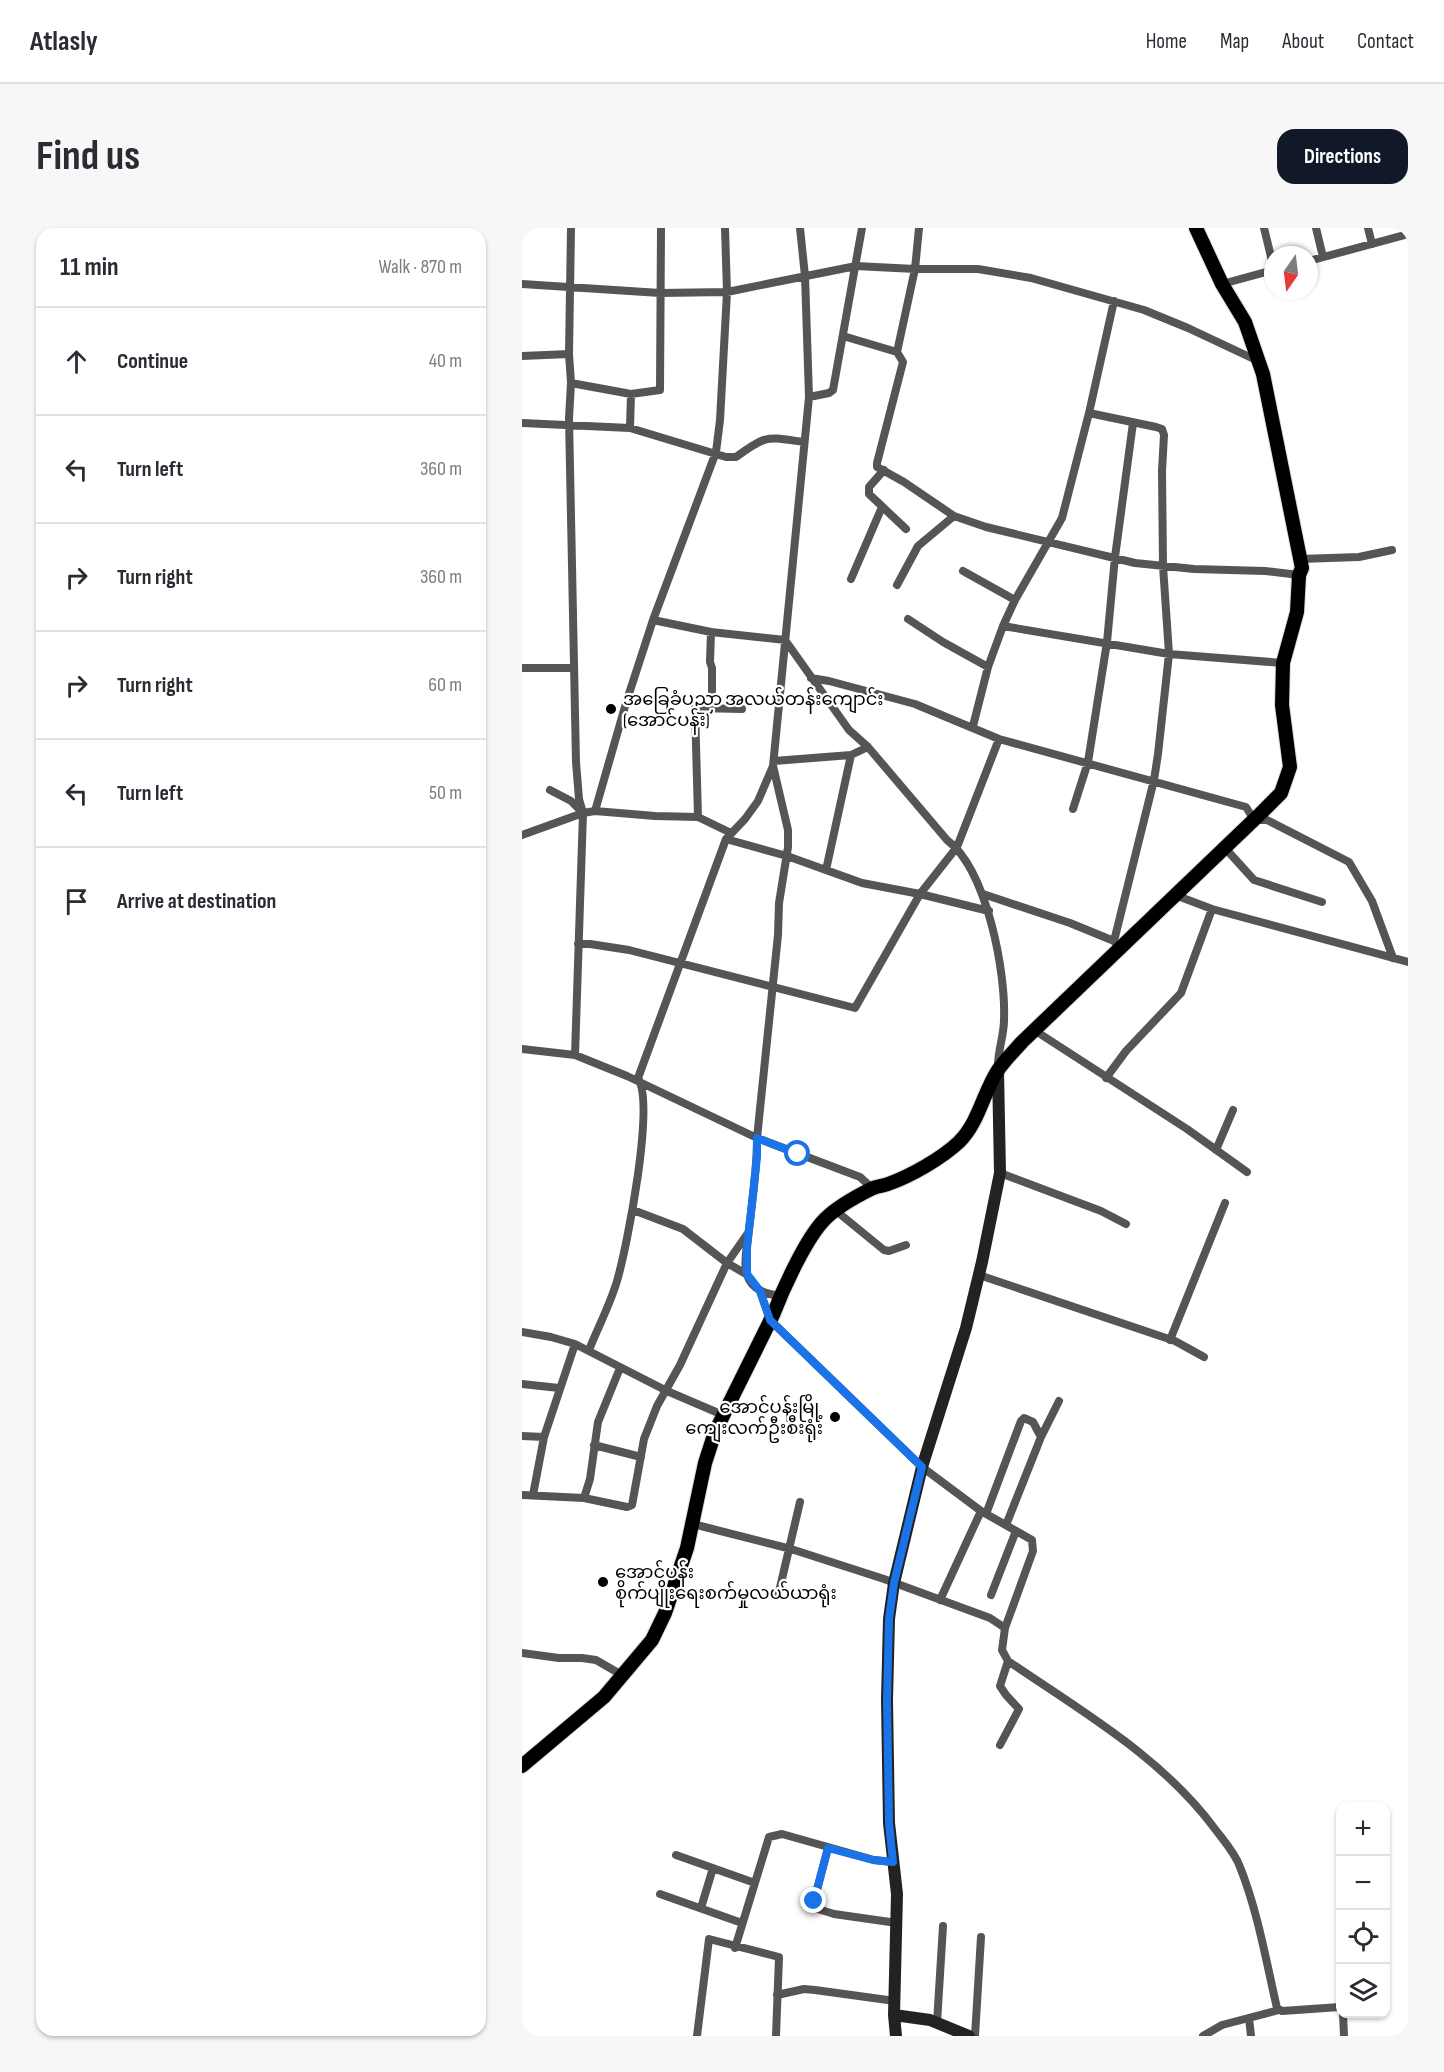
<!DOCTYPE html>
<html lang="en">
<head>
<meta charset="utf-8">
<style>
	:root { --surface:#fff; --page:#f7f7f7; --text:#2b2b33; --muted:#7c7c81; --line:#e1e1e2; --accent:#111827 }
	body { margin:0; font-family:"Sofia Sans Condensed","Noto Sans Myanmar",sans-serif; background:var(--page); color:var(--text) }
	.controls { position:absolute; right:18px; bottom:18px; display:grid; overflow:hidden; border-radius:12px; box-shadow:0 2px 4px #0004 }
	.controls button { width:54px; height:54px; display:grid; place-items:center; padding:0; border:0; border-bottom:2px solid var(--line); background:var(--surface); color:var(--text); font:30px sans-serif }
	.compass { position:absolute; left:742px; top:18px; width:54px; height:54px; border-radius:50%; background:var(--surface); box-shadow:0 2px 4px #0004; rotate:194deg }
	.stop { position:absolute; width:18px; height:18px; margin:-14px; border:4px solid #1a73e8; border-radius:50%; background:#fff }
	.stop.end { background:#1a73e8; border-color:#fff; box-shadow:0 2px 6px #0008 }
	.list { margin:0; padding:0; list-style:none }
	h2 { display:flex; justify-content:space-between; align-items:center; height:78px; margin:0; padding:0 24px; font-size:26px }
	h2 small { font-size:20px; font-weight:400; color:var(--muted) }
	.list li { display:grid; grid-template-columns:39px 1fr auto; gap:18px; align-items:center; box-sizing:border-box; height:108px; padding:0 24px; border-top:2px solid var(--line) }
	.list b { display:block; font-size:22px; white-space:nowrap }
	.list em { font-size:20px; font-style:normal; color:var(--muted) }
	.icon { flex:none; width:33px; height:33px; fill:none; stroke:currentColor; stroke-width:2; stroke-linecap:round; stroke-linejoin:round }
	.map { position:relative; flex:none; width:886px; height:1808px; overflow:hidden; border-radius:18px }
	header { display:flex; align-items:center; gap:36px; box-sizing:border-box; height:84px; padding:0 30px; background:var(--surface); border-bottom:2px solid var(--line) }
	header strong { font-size:28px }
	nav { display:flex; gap:33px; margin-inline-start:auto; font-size:21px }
	.intro { display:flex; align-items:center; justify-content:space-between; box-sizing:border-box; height:144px; padding:0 36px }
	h1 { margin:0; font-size:42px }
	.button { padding:15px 27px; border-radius:18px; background:var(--accent); color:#fff; font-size:21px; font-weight:700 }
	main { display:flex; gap:36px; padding:0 36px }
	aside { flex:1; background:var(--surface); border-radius:18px; box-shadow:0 2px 4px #0004 }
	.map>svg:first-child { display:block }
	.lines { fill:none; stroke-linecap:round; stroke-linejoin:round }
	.primary-casing { stroke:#dbdbdb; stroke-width:16 }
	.street { stroke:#555; stroke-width:8 }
	.secondary { stroke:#222; stroke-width:12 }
	.primary { stroke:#000; stroke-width:14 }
	.route { stroke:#1a73e8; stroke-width:8 }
	.poi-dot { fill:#000; stroke:#fff; stroke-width:2 }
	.labels { text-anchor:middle; stroke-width:4.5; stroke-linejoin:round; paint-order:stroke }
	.poi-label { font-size:18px; fill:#000; stroke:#fff; text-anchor:start }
</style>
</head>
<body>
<header>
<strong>Atlasly</strong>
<nav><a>Home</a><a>Map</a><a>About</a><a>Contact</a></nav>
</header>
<div class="intro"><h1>Find us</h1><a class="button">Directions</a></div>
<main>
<aside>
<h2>11 min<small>Walk · 870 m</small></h2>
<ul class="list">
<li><svg class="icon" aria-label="ahead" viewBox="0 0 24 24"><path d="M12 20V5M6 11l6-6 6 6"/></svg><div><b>Continue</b></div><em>40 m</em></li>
<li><svg class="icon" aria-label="left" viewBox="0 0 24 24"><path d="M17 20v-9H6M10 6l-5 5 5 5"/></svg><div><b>Turn left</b></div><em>360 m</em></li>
<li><svg class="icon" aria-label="right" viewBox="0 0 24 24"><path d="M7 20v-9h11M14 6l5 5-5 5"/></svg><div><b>Turn right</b></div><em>360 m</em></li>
<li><svg class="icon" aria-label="right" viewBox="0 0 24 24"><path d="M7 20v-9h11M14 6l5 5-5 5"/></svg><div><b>Turn right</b></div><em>60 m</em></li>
<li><svg class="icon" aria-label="left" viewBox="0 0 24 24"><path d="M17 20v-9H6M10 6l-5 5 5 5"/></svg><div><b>Turn left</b></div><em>50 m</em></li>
<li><svg class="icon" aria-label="arrive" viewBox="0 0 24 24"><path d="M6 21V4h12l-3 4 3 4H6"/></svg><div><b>Arrive at destination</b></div></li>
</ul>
</aside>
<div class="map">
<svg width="886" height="1808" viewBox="0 0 886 1808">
	<rect width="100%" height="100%" fill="#fff"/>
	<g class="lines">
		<g class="primary-casing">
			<path id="primary" d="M0 1538 82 1469 130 1412 143 1385 165 1320 183 1235 193 1204 251 1087C261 1061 284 1010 303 991 316 978 333 969 349 961 354 958 361 958 366 956 389 948 420 930 437 914 457 894 461 865 476 842 483 832 492 823 500 814L738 586 759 565 768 539 760 477 761 435 775 384 777 347 780 340 741 146 723 94 700 56 674 0"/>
		</g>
		<path class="street" d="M49 0 47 126 49 155 47 190 54 534 57 571 61 585 53 827
			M742 0 751 37
			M794 0 801 29
			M846 0 850 16
			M787 33 886 6
			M0 56 138 65 205 64 334 38 393 41H456L509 50 622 82 666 100 734 132 735 135
			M700 56 751 42
			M321 108 375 124 381 134 355 235V239L382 254 432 288 464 299 613 335 672 341 743 343 777 347
			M375 124 393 41 397 0
			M0 128 47 126
			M49 155 109 166 138 162 139 0
			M287 169 307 165 311 162 340 0
			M567 185 634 199 640 201 642 207 640 243 641 338 647 426 636 526 632 552 592 713 597 721
			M0 195 108 200 204 229H214C245 206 245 209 282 214
			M108 200 109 166
			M362 242 347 259V266L384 301
			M778 331 837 329 870 322
			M441 343 493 372
			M329 351 360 279
			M375 357 396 318 432 288
			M386 391 421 414 466 439
			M131 392 189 404 263 412 327 502 346 519 425 612C465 642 484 744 482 792 482 809 475 824 476 841
			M481 398 647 426 761 435
			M189 404 188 434 190 440V468
			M0 440H52
			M289 450 307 453 393 476 477 511 724 579 732 592H745L827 634 850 673 871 730
			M451 498 466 439 481 398 493 372 540 290 567 185 592 73
			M252 533 329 527 346 519
			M28 562 49 573 58 582
			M551 581 566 534 585 414 593 329 611 195
			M73 583 104 475 131 392 194 224 198 192 205 64 203 0
			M176 589 173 480 220 481
			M0 607 61 585 73 583 133 588 176 589 209 605
			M204 611 265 628 340 655 398 666 467 683
			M703 620 732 652 800 674
			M304 642 329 527
			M461 666 548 695 592 713
			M653 667 690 681 886 734
			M56 716H68L107 722 333 780 398 666 435 619 477 511
			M512 802 665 901 725 944
			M0 821 53 827 105 848 235 910 338 949 350 960
			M584 850 604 823 659 765 690 681
			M694 922 711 882
			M478 945 579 983 604 996
			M111 982 161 1001 205 1035 224 1046
			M313 982 362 1022 367 1023 384 1017
			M457 1047 653 1113 682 1129
			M238 1063 248 1092 400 1239 459 1283 510 1312 511 1323 483 1400
			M258 1068C244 1066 230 1062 225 1047 221 1037 225 1019 226 1009 230 976 235 943 235 910L256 707 257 675 266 619V602L251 538 287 169 283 48 278 0
			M0 1104 29 1109 53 1116 145 1163 201 1187
			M648 1112 703 975
			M67 1122C76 1099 88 1077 95 1053 105 1019 133 877 116 850L204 611 223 591 236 573 251 538
			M0 1156 37 1160
			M0 1208 22 1209
			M72 1217 119 1229
			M0 1267 62 1270 105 1279 110 1277 122 1211 135 1178 158 1137 205 1035 226 1005
			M11 1267 22 1209 53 1116
			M62 1270 68 1251 76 1194 98 1140
			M464 1286 499 1193 502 1190 511 1194 519 1209
			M171 1296 269 1321 362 1351 468 1390 483 1400 480 1422 486 1433C559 1483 640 1529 693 1601 702 1613 713 1625 718 1639 736 1684 744 1733 755 1780L760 1783 818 1779
			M484 1297 519 1209 537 1173
			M469 1367 494 1303
			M256 1368 278 1274
			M418 1372 459 1283
			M0 1425 37 1430H60L74 1432 100 1447
			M478 1517 497 1481 484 1467 478 1458 486 1433
			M306 1620 292 1673 296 1681 312 1686 375 1695
			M154 1627 233 1655
			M138 1666 220 1695
			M179 1680 191 1640
			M213 1720 247 1609 260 1606 352 1632 371 1634
			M255 1767 282 1761 293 1762 373 1773
			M821 1786 822 1808
			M727 1790 729 1808
			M415 1795 421 1698
			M175 1808 187 1711 257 1729 254 1808
			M453 1808 459 1709
			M681 1808 700 1797 757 1782"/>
		<path class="secondary" d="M372 1787 408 1792 447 1808
			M374 1808 372 1787 375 1666 367 1595 365 1472 367 1391 372 1355 400 1239 444 1100 460 1034 478 945 476 842"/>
		<use href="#primary" class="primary"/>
	</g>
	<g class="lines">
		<path class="route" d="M276 926 235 910V929L225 1020V1046L238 1063 248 1092 400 1239 372 1355 367 1391 365 1472 367 1595 371 1634 351 1632 306 1620 292 1673"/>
	</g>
	<g class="poi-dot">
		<circle cx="89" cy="481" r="6"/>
		<circle cx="313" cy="1189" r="6"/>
		<circle cx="81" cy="1354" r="6"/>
	</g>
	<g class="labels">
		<g class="poi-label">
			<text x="101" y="477">အခြေခံပညာ အလယ်တန်းကျောင်း<tspan x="101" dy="21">(အောင်ပန်း)</tspan></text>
			<text x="301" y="1185" text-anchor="end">အောင်ပန်းမြို့<tspan x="301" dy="21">ကျေးလက်ဦးစီးရုံး</tspan></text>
			<text x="93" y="1350">အောင်ပန်း<tspan x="93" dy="21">စိုက်ပျိုးရေးစက်မှုလယ်ယာရုံး</tspan></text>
		</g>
	</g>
</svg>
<div class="controls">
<button>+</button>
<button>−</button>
<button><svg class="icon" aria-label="locate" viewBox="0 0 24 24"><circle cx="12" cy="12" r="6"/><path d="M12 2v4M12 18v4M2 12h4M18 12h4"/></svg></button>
<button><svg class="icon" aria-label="layers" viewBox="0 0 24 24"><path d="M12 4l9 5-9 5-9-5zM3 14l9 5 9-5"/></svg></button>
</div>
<svg class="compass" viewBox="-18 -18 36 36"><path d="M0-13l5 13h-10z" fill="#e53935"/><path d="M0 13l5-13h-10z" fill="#7c7c81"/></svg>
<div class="stop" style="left:276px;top:926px"></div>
<div class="stop end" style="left:292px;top:1673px"></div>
</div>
</main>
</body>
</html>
